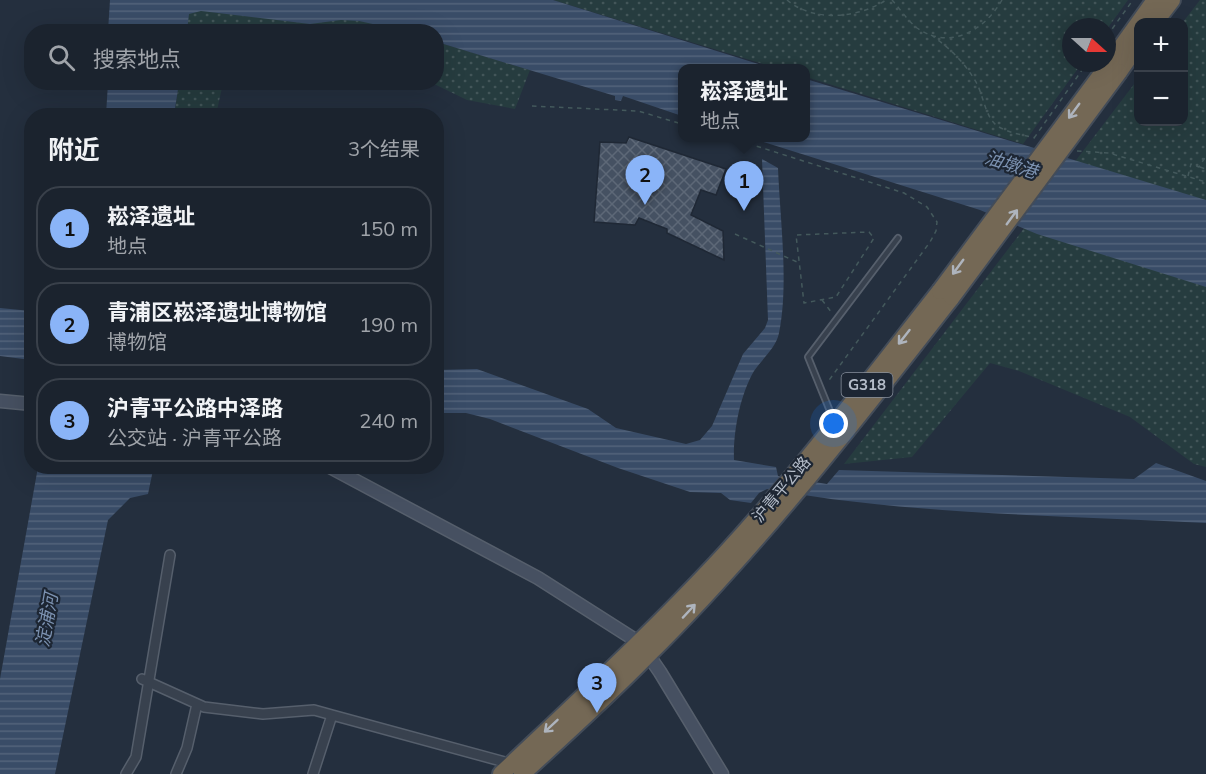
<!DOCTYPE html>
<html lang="zh">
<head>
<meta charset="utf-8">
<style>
	:root { --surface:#1b232e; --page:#282f3a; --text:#f1f3f6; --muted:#a0a4aa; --line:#39404a; --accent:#8ab4f8 }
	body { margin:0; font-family:Mulish,"Noto Sans SC",sans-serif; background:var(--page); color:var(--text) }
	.controls { position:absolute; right:18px; top:18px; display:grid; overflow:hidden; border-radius:12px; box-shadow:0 6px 24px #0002 }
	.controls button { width:54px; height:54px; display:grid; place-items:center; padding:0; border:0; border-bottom:2px solid var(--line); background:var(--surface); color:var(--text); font:30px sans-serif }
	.compass { position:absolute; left:1062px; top:18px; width:54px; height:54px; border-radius:50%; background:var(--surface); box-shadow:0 6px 24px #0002; rotate:111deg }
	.you { position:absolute; left:834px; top:424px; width:21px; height:21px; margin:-15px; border:4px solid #fff; border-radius:50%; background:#1a73e8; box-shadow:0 0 0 9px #1a73e833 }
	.badge { display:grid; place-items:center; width:39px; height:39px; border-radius:50%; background:var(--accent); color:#111; font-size:20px; font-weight:700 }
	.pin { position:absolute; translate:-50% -50px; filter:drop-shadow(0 2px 3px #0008) }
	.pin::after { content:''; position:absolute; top:32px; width:21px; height:18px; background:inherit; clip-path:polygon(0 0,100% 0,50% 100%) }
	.popup { position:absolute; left:678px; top:64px; width:132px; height:78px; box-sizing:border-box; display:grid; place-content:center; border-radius:12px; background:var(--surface); filter:drop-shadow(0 2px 4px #0005); font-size:20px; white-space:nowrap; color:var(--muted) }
	.popup b { font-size:22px; color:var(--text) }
	.popup::after { content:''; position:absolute; left:50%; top:100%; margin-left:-12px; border:12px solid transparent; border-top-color:var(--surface) }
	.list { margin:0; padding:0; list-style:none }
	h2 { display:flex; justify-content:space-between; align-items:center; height:78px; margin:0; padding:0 24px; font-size:26px }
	h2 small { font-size:20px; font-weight:400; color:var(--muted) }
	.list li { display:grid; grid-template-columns:39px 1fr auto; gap:18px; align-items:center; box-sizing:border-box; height:84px; margin:0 12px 12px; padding:0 12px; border:2px solid var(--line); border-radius:24px }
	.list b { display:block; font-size:22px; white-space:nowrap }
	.list p { margin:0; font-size:20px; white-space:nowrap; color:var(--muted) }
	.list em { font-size:20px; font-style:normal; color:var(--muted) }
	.icon { flex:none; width:33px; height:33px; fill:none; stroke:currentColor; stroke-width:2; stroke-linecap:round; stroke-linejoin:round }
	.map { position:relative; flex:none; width:1206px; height:774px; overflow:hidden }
	.search { position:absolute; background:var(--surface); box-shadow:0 6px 24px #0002; left:24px; top:24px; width:420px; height:66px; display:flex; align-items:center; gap:15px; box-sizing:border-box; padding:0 21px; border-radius:24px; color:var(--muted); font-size:22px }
	.panel { position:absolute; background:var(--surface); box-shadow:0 6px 24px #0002; left:24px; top:108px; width:420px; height:366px; border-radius:24px }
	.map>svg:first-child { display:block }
	.park { fill:url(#park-dots) }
	.water { fill:url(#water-rules) }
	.building { fill:url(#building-cross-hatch); stroke:#1f2835; stroke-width:1.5 }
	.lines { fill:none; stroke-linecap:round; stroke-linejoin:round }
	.lane-casing { stroke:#565f6c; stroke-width:8 }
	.street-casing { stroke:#565f6c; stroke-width:12 }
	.secondary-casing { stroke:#565f6c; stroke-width:15 }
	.highway-casing { stroke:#434c59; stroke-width:20 }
	.path { stroke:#44595c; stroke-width:1.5; stroke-dasharray:4.5 4.5; stroke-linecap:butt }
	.lane { stroke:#38414e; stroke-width:4.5 }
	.street { stroke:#38414e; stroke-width:9 }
	.secondary { stroke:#465061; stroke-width:12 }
	.highway { stroke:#746855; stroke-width:16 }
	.highway-bridge-casing { stroke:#434c59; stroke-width:20; stroke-linecap:butt }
	.highway-bridge { stroke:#746855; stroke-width:16 }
	.oneway { stroke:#aeb4bd }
	.labels { text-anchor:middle; stroke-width:4.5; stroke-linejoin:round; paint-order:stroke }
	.shield { fill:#1d2633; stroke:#878f9c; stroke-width:1.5 }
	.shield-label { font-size:15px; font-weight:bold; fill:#b4bcc9 }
	.street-label { font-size:16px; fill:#b4bcc9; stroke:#1d2633 }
	.water-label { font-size:18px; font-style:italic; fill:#7c92b1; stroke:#1d2633 }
</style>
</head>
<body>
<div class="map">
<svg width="1206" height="774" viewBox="0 0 1206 774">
	<defs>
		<pattern id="park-dots" width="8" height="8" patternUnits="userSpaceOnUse" patternTransform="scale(1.5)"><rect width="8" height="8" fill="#263c3f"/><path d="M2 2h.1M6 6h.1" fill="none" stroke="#435659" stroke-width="1.8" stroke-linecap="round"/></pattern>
		<pattern id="water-rules" width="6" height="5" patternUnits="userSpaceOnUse" patternTransform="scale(1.5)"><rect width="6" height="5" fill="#394c67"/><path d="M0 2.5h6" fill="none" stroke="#53647b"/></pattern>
		<pattern id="building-cross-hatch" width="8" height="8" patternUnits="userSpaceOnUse" patternTransform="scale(1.5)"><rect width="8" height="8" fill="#455162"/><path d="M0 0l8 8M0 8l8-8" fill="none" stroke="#5d6877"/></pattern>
	</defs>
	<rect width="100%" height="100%" fill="#242f3e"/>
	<path class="park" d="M173 0H384L393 28 405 31H187L188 18Z
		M553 0H1128L1107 29 1071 27V63H1082L1023 144 806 77V68H776Z
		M1200 0H1206V467L1194 464 1130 417 1019 371 990 363 912 457 844 464 1138 79V122H1184L1183 22Z
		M437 42 530 70 515 109 467 100 432 83 436 82Z
		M179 83H223L216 115 174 116Z"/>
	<path class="water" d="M110 0H553L771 68H682V116L623 96 621 101 615 100V96L437 42 436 32 405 31 359 21 341 20 310 24 201 11 189 14 187 31H108Z
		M806 79 1206 200V287L1037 234 980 210 751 138H806Z
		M108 83H179L174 115H106Z
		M762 159 778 168C780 219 789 284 779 333 776 348 762 359 754 371 740 395 733 432 734 460L776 467 778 476 827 484 839 470 1134 479 1156 463 1206 481V523C1060 515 911 515 767 489L759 493 751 503 730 500 721 493 690 492 618 468 490 419 466 413H437L436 370 477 369 588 409 616 428 686 444 700 440 712 426 743 354 765 328 768 320Z
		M0 308 31 311V360L0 356Z
		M38 467 146 466 153 470 148 494 130 498 108 520 55 774H0V679Z"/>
	<path class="building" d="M629 137 726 169 716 195 701 190 691 215 723 231 724 260 667 233V229L639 218 635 225 594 222 600 142 626 143Z"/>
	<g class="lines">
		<g class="lane-casing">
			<path id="lane" d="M834 421 808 357 898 238"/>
		</g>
		<g class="street-casing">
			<path id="street" d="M142 679 204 707 263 714 314 710 332 715
				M126 774 136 757 170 555
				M176 774 187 748 197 704
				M313 774 332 715 512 764"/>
		</g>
		<g class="secondary-casing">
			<path id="secondary" d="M0 401 32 404
				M328 466 538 578 640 643 660 672 722 774"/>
		</g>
		<g class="highway-casing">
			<path id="highway" d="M1155 22 1172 0
				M1109 64 1155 0
				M1119 72 1138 45
				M501 774C577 702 653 632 724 555 801 471 870 380 940 291
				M522 774C565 735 608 696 648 655 759 545 856 420 952 297"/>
		</g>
		<path class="path" d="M787 0C814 23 859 18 886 0
			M892 0C900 9 908 21 917 28 950 51 985 30 1002 0
			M931 35C950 48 964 62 976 82 984 96 985 119 999 127 1009 133 1024 135 1035 138
			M1107 36 1133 0
			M532 106 638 111 682 124
			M731 138 904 193 927 207 937 222 936 231 930 242 827 383
			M1034 138 1087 63
			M1077 151 1109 153 1206 182
			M1200 167 1206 169
			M1188 176 1191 164 1199 167 1206 156
			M869 232 874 238 836 297 804 303 796 235Z
			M735 234 797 262
			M822 300 832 313"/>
		<use href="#lane" class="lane"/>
		<use href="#street" class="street"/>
		<use href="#secondary" class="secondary"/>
		<use href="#highway" class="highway"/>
		<g class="highway-bridge-casing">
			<path id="highway-bridge" d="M940 291 1109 64
				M952 297 1119 72"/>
		</g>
		<use href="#highway-bridge" class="highway-bridge"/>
	</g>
	<defs><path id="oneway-shaft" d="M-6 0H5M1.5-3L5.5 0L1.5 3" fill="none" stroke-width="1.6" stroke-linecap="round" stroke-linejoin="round" transform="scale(1.5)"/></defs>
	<g class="oneway">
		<use href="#oneway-shaft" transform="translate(1074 111) rotate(126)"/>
		<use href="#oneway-shaft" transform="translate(1012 217) rotate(-54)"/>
		<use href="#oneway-shaft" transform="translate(958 267) rotate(126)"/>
		<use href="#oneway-shaft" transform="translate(904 337) rotate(128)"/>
		<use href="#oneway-shaft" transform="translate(689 611) rotate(-47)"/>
		<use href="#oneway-shaft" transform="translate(551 726) rotate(137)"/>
	</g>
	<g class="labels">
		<rect class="shield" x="841.5" y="373" width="51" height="24" rx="4.5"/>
		<g class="shield-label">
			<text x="867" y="390">G318</text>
		</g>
		<g class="street-label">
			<text transform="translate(781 489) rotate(-50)" y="6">沪青平公路</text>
		</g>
		<g class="water-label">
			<text transform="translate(1011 165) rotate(17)" y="6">油墩港</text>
			<text transform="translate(47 620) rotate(-80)" y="6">淀浦河</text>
		</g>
	</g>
</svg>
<div class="controls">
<button>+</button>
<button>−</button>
</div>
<svg class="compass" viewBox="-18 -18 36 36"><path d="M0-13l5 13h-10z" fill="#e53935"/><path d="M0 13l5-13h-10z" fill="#a0a4aa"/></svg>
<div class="you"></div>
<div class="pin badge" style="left:744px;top:211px">1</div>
<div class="popup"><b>崧泽遗址</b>地点</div>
<div class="pin badge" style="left:645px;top:205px">2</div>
<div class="pin badge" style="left:597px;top:713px">3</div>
<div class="search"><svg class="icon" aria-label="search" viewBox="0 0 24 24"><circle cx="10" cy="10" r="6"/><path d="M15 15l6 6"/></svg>搜索地点</div>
<section class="panel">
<h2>附近<small>3个结果</small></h2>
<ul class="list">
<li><span class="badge">1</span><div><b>崧泽遗址</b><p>地点</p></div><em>150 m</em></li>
<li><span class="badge">2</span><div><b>青浦区崧泽遗址博物馆</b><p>博物馆</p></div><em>190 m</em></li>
<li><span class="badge">3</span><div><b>沪青平公路中泽路</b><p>公交站 · 沪青平公路</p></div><em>240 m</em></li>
</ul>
</section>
</div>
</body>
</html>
